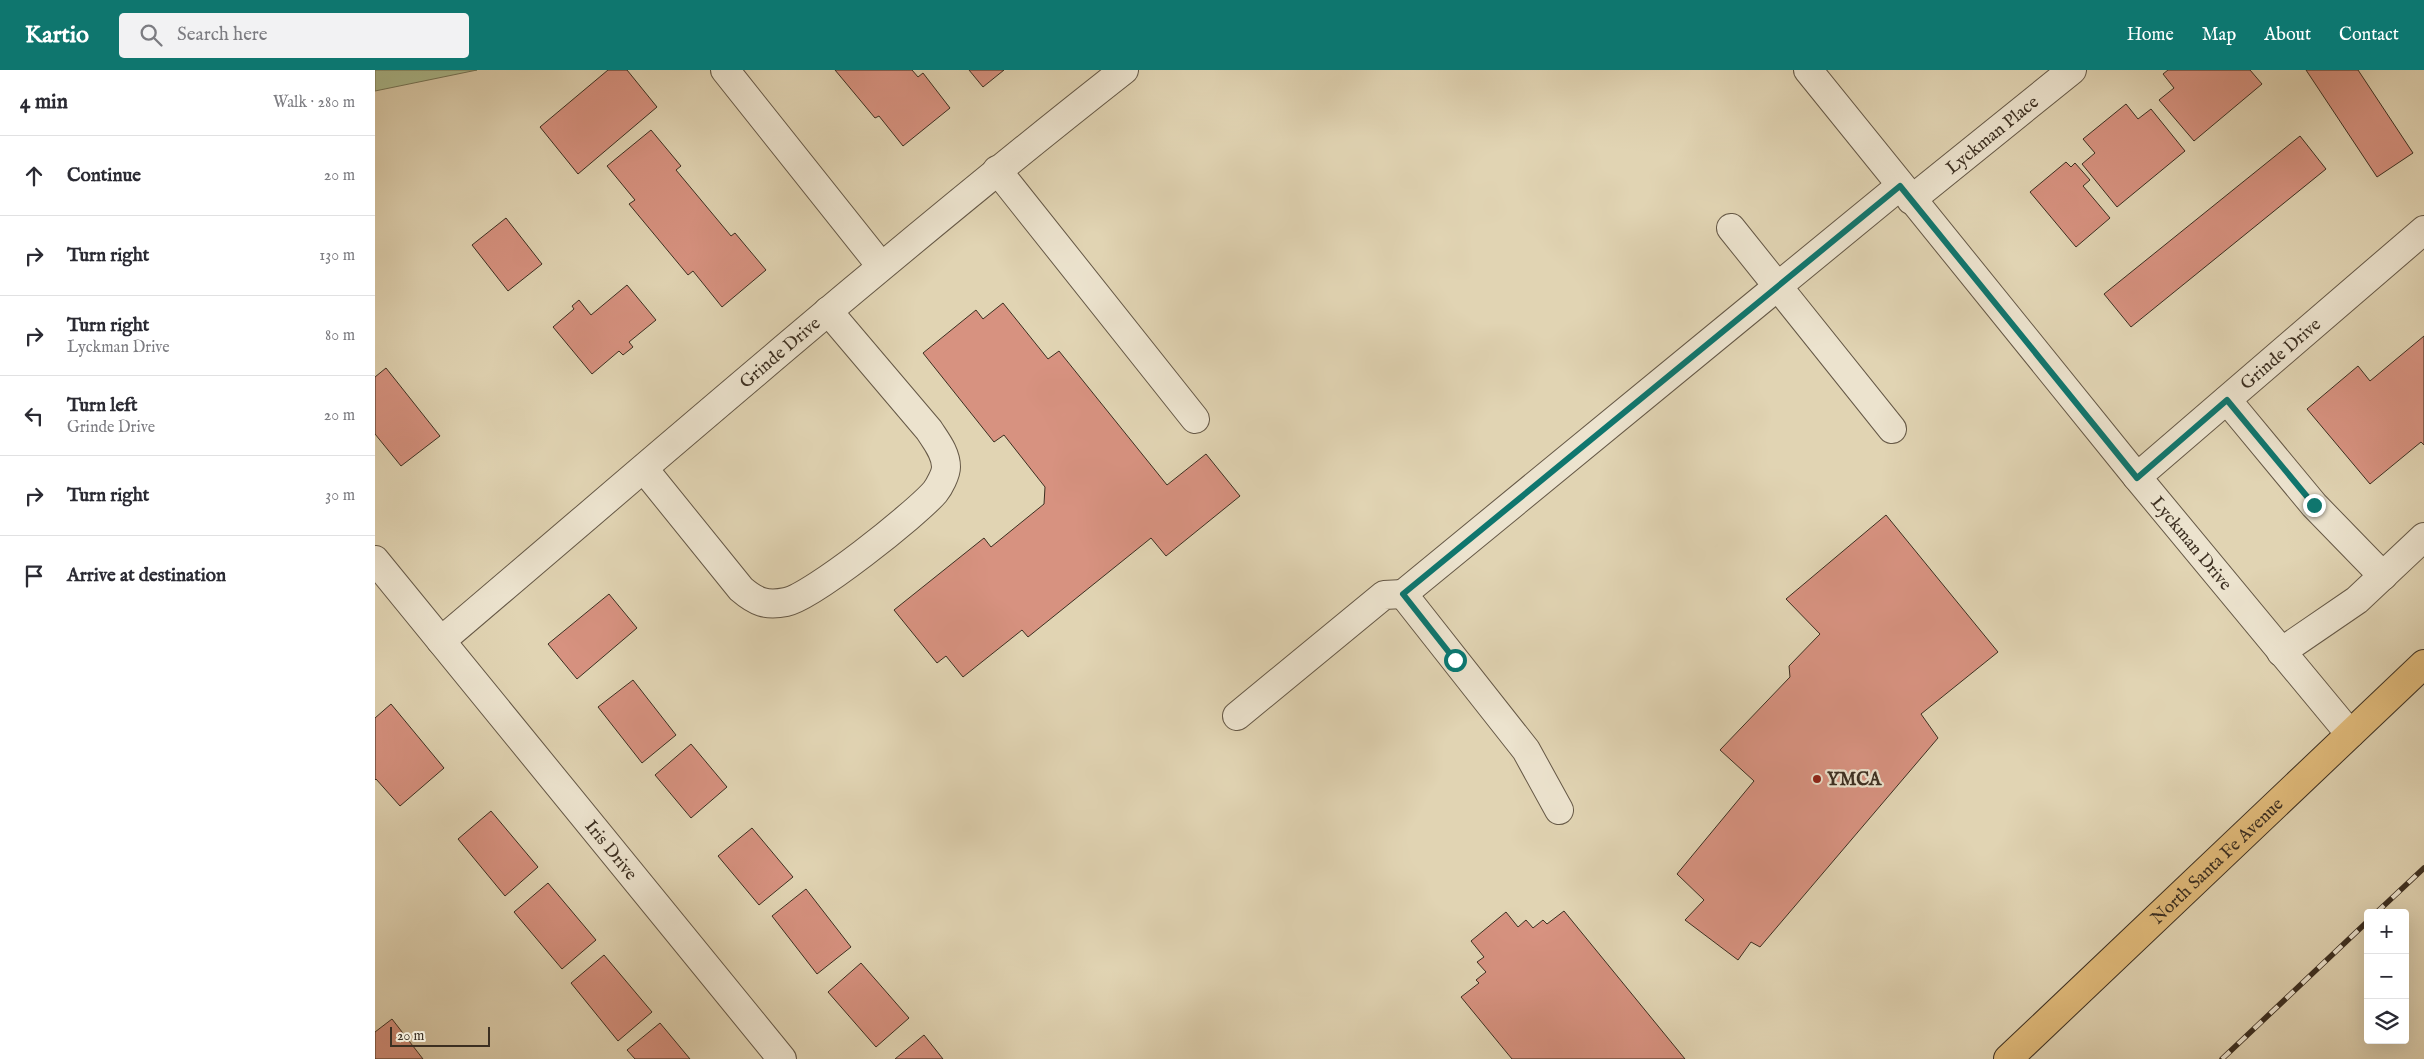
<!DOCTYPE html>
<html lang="en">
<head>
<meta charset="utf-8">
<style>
	:root { --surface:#fff; --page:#f2f2f3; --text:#2b2b33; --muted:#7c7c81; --line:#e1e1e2; --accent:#0f766e }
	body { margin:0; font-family:"IM FELL English",serif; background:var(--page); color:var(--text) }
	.controls { position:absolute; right:15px; bottom:15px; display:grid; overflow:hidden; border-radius:5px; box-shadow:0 5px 20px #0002 }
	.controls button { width:45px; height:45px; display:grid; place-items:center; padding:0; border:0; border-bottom:1px solid var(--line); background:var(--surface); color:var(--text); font:25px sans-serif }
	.scale { position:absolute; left:15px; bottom:12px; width:100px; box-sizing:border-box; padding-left:5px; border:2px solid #3c2f21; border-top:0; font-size:14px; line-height:18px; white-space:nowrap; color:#3c2f21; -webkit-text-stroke:4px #ece3ce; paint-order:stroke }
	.stop { position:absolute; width:15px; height:15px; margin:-11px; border:4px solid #0f766e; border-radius:50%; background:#fff }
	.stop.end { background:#0f766e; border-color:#fff; box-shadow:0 1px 5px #0008 }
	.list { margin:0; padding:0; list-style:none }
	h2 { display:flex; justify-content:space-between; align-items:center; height:65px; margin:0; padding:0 20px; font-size:21px }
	h2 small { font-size:16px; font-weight:400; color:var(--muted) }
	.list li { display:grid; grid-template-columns:32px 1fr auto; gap:15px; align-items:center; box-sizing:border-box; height:80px; padding:0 20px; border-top:1px solid var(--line) }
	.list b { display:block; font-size:19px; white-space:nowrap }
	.list p { margin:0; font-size:16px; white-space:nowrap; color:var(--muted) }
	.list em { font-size:16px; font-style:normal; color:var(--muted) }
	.icon { flex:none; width:28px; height:28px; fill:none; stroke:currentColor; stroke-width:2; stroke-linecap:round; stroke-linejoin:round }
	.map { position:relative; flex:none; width:2049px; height:989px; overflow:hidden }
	header { display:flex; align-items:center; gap:30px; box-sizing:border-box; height:70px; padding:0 25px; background:var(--accent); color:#fff }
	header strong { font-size:24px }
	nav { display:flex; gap:28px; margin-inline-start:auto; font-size:18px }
	.search { width:350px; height:45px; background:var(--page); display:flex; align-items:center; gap:12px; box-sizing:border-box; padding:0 18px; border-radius:5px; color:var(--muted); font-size:19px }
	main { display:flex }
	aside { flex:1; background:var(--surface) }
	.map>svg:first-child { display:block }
	.green { fill:#adbe91; stroke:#747659 }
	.building { fill:#d79280; stroke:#3c2f21 }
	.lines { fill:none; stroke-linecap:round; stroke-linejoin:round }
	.minor-casing { stroke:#655846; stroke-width:30 }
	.major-casing { stroke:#3c2f21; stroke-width:30 }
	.minor { stroke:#ece3ce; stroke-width:28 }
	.major { stroke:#e0ba7a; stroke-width:28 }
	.rail-casing { stroke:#3c2f21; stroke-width:5.5 }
	.rail { stroke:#ece3ce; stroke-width:4; stroke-dasharray:11; stroke-linecap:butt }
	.route { stroke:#0f766e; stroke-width:6 }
	.poi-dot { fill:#8f2418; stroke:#ece3ce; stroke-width:2 }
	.labels { text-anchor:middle; stroke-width:4.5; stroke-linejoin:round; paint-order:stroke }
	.street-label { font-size:18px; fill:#3c2f21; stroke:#ece3ce }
	.poi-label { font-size:18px; font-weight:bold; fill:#3c2f21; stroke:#ece3ce; text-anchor:start }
</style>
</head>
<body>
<header>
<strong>Kartio</strong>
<div class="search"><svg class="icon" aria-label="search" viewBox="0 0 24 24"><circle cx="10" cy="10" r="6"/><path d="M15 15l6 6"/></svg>Search here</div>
<nav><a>Home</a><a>Map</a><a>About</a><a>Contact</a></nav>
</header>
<main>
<aside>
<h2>4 min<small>Walk · 280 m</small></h2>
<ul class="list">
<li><svg class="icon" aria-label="ahead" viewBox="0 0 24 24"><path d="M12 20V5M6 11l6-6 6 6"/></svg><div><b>Continue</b></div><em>20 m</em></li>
<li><svg class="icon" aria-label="right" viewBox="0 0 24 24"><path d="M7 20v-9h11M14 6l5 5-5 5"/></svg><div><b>Turn right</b></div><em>130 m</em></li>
<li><svg class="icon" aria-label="right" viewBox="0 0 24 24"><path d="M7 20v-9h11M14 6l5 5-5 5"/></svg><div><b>Turn right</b><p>Lyckman Drive</p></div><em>80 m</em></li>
<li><svg class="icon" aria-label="left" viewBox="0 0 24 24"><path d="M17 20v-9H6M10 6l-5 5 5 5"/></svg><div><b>Turn left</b><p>Grinde Drive</p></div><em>20 m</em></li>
<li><svg class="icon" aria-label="right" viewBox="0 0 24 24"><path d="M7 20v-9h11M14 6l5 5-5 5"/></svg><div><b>Turn right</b></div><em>30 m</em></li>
<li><svg class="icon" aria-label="arrive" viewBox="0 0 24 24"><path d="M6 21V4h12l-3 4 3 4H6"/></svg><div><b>Arrive at destination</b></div></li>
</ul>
</aside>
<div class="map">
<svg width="2049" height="989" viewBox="0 0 2049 989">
	<rect width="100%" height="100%" fill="#e1d4b3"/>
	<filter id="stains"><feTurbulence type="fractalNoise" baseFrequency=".004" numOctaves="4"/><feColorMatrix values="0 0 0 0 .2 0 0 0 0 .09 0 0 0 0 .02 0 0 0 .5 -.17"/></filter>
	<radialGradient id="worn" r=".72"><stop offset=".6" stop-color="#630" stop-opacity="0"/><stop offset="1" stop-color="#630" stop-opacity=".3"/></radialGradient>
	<path class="green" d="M0 0H102L0 21Z"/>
	<path class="building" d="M233 0H252L282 37 203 104 165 57Z
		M460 0H537L543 7 548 3 575 38 528 76 504 46 500 48Z
		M594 0H629L608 17Z
		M1793 0H1875L1887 14 1819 71 1784 30 1799 18 1788 4Z
		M1931 0H1983L2038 83 2002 107Z
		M1751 34 1763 49 1776 39 1810 81 1742 137 1707 94 1720 83 1708 69Z
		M276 60 306 96 301 100 356 166 360 163 391 200 347 237 318 201 313 205 254 134 260 130 232 96Z
		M1925 66 1951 99 1756 257 1729 224Z
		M1691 92 1696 97 1700 93 1715 110 1708 116 1735 148 1701 177 1655 122Z
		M131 148 167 194 133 221 97 175Z
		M252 215 281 250 254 272 258 277 248 285 244 281 217 304 178 257 199 239 197 236 204 230 216 245Z
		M628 233 673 289 684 281 792 415 831 384 865 426 791 486 776 468 653 567 647 560 588 607 571 586 562 593 519 540 609 468 616 477 669 434 670 417 629 365 619 372 548 283 601 240 608 249Z
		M2049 266V375L2046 372 1995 414 1932 339 1983 296 1995 311Z
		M11 298 65 366 26 396 0 364V307Z
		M1511 445 1623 582 1546 644 1563 668 1385 877 1376 872 1363 890 1310 850 1329 830 1302 804 1379 711 1345 680 1415 607 1414 596 1445 564 1411 529Z
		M234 524 262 558 202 609 173 574Z
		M258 610 301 665 267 693 223 637Z
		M16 634 69 698 25 736 1 709 0 710V648Z
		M316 674 352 717 316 748 280 705Z
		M116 741 163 797 130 826 83 769Z
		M377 758 418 807 384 835 343 786Z
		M173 813 221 870 187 899 139 842Z
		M431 819 476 877 442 904 397 846Z
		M1189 841 1310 989H1137L1086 927 1104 913 1101 910 1111 902 1102 892 1109 887 1096 871 1131 842 1143 857 1151 850 1158 858 1168 850 1172 854Z
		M229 885 277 942 243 971 196 913Z
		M486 893 534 948 501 977 453 922Z
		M17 949 48 989H0V962Z
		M285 953 315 989H260L252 980Z
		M549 965 568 989H520Z"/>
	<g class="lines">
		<g class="minor-casing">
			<g id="minor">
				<path d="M350 0 506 196"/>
				<path id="s1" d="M1433 0 1762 407 1975 664"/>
				<path d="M622 100 820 349"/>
				<path id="s2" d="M1536 130 1697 0"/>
				<path d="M1356 158 1517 359"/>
				<path d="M1852 330 1939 435 2008 506"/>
				<path d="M269 399 366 519C381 532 391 536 411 532 437 527 541 444 560 422 564 417 571 404 571 397 571 383 561 371 554 360L453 241"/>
				<path id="s3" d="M1762 407 2049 160"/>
				<path id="s4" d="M0 490 407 989"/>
				<path id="s5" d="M66 571C292 379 516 183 749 0"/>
				<path d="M1906 582 1982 530 2049 467"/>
				<path d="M862 646 1009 525 1028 524"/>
				<path d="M1184 740 1151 680 1028 524 1525 116"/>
			</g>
		</g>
		<g class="major-casing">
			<g id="major">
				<path id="s6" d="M1633 989 2049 594"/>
			</g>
		</g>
		<use href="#minor" class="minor"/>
		<use href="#major" class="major"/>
		<g class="rail-casing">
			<path id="rail" d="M2001 843 2049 798
				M1847 989 1993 851"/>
		</g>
		<use href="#rail" class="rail"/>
	</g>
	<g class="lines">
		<path class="route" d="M1080 590 1028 524 1525 116 1762 408 1852 330 1939 435"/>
	</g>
	<circle class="poi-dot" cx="1442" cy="709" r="5"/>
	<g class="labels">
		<g class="street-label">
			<text dy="6" stroke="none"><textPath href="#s2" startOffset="104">Lyckman Place</textPath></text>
			<text dy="6" stroke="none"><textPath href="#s5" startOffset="445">Grinde Drive</textPath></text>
			<text dy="6" stroke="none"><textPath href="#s3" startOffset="189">Grinde Drive</textPath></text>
			<text dy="6" stroke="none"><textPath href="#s1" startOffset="609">Lyckman Drive</textPath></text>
			<text dy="6" stroke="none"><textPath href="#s4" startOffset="374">Iris Drive</textPath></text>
			<text dy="6" stroke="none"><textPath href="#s6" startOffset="288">North Santa Fe Avenue</textPath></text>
		</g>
		<g class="poi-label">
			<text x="1452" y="715">YMCA</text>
		</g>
	</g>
	<rect width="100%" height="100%" filter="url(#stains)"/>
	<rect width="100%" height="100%" fill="url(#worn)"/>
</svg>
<div class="controls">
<button>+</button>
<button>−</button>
<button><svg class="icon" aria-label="layers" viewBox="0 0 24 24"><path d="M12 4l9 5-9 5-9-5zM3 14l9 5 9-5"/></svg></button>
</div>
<div class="scale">20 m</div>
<div class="stop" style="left:1080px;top:590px"></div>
<div class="stop end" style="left:1939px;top:435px"></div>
</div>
</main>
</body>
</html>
